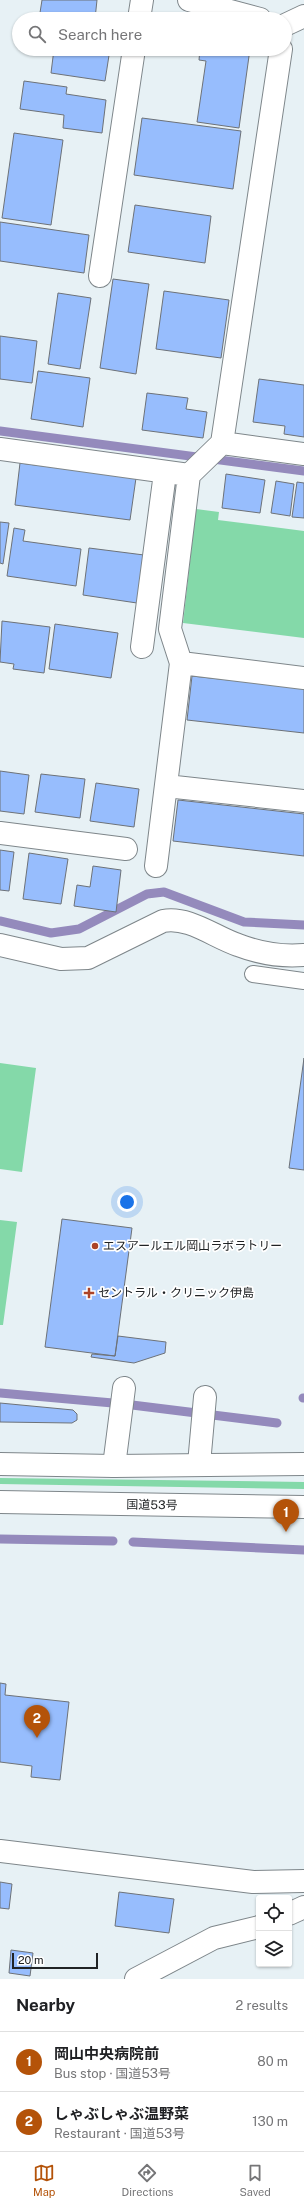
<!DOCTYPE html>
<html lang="en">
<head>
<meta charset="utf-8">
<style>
	:root { --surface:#fff; --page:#f2f2f2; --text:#202124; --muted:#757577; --line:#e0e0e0; --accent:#b45309 }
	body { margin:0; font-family:"Public Sans","Noto Sans JP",sans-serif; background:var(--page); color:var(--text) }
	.controls { position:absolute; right:12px; bottom:12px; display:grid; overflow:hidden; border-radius:4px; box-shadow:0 1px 3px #0004 }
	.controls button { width:36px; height:36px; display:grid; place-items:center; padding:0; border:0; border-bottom:1px solid var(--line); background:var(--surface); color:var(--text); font:20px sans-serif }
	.scale { position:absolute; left:12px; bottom:10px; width:86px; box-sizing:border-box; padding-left:4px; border:2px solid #202325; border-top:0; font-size:11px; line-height:14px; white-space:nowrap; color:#202325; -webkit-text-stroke:3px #fff; paint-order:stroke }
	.you { position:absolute; left:127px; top:1202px; width:14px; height:14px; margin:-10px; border:3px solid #fff; border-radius:50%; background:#1a73e8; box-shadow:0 0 0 6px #1a73e833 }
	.badge { display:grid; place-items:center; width:26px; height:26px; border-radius:50%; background:var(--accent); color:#fff; font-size:13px; font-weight:700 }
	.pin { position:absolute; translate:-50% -33px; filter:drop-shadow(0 1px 2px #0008) }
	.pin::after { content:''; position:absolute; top:21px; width:14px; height:12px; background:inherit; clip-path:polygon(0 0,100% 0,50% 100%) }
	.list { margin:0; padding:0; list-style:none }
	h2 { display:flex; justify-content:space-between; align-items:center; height:52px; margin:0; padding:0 16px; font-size:17px }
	h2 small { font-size:13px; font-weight:400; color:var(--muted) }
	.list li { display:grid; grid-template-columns:26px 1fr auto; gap:12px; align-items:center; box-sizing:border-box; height:60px; padding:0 16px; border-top:1px solid var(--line) }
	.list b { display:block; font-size:15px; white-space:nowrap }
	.list p { margin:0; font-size:13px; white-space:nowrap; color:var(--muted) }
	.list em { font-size:13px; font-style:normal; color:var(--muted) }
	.icon { flex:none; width:22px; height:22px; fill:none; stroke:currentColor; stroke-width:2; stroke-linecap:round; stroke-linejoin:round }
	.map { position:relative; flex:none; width:304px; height:1979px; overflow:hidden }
	.search { position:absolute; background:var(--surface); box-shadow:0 1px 3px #0004; left:12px; right:12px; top:12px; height:44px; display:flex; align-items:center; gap:10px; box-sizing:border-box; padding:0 14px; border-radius:22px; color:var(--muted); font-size:15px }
	.sheet { height:172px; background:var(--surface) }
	nav { display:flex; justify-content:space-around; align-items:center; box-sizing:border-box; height:56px; border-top:1px solid var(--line); background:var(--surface); font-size:11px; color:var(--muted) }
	nav a { display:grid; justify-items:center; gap:2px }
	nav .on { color:var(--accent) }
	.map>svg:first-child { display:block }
	.green { fill:#84d9a9 }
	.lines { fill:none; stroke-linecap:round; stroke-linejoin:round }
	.stream { stroke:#948abc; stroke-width:9 }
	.building { fill:#97bdfd; stroke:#6d7278 }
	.service-casing { stroke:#7e868a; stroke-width:18 }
	.minor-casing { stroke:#7e868a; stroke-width:24 }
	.trunk-casing { stroke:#7e868a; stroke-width:24 }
	.service { stroke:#fff; stroke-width:16 }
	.minor { stroke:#fff; stroke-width:22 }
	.trunk { stroke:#fff; stroke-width:22 }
	.poi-dot { fill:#ac4325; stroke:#fff; stroke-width:1.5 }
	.labels { text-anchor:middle; stroke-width:3.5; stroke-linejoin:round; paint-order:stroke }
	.poi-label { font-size:12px; fill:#202325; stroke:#fff; text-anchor:start }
	.street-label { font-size:12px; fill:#202325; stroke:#fff }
</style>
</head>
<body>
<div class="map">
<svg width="304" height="1979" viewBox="0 0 304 1979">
	<rect width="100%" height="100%" fill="#e7f1f5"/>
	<path class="green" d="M196 509 219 512 218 520 304 531V638L183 623Z
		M0 1063 36 1068 22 1172 0 1169Z
		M0 1220 17 1222 3 1325H0Z
		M0 1478 304 1482V1489L0 1484Z"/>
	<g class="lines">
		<path class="stream" d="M0 431 304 471
			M0 921 51 933 79 929 147 894 164 892 244 922 304 925
			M0 1393 124 1404 277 1423
			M303 1398H304
			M0 1539 113 1541
			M133 1542 304 1550"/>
	</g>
	<path class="building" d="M42 0H97L95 19H39Z
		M54 49H110L105 81 51 73Z
		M200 49H250L239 128 197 122 206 61 199 60Z
		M24 81 67 87 66 94 106 100 102 133 63 128 64 115 20 109Z
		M142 118 241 131 233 189 134 175Z
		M14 133 63 140 51 225 2 218Z
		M135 205 211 216 205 263 128 252Z
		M0 222 89 235 84 273 0 261Z
		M113 279 149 284 136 374 100 368Z
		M164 291 229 300 221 358 156 349Z
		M58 293 91 298 80 369 48 364Z
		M0 336 37 341 32 383 0 379Z
		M38 371 90 378 83 427 31 419Z
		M259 379 304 385V437L284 434 285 426 253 422Z
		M147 393 188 398 186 409 207 412 203 438 142 430Z
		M20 463 136 478 130 520 15 505Z
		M226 474 265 480 260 513 222 508Z
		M276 481 294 484 290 516 271 513Z
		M297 482 304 483V518L292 517Z
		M0 522 9 523 3 564 0 563Z
		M14 528 25 530 23 541 81 549 76 586 7 576Z
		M89 548 144 555 137 603 83 595Z
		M2 621 50 627 44 673 13 669 14 664 0 662Z
		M55 624 118 633 111 678 49 669Z
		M192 676 304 688V733L187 720Z
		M0 771 29 775 24 814 0 811Z
		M41 774 85 779 80 818 35 812Z
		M96 783 139 789 134 827 90 821Z
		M178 800 304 814V856L173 841Z
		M0 850 14 852 9 891 0 890Z
		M29 853 68 859 61 904 23 899Z
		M93 866 121 870 116 912 74 906 77 885 90 887Z
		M304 1058V1170L289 1168Z
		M62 1219 132 1228 115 1356 45 1347Z
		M118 1336 166 1342 165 1353 134 1363 91 1357 92 1354 115 1356Z
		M0 1403 73 1410 77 1414V1420L72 1423 0 1422Z
		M0 1683 6 1684 5 1695 69 1702 60 1780 31 1777 32 1766 0 1762Z
		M0 1882 12 1884 9 1909 0 1908Z
		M119 1892 174 1899 169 1933 115 1926Z
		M11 1950 33 1953 30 1976 9 1973Z"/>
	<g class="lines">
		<g class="service-casing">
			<path id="service" d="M253 974 304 981"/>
		</g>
		<g class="minor-casing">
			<path id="minor" d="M189 0 260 19
				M139 19 142 0
				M285 25 304 16
				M281 49 222 443 304 454
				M100 276 134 49
				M0 449 189 475 222 443
				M189 475 170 629 181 663 304 678
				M142 647 165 473
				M166 786 304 801
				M0 833 126 849
				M156 866 181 663
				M0 945 61 959 88 958 163 921C189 916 214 937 238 945 259 953 282 957 304 955
				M199 1464 205 1397
				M114 1466 124 1388
				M0 1851 253 1882 304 1881
				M289 1914 304 1907
				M136 1979 214 1938 259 1927"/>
		</g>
		<g class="trunk-casing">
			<path id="trunk" d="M0 1464 114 1466 304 1464
				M0 1502 304 1507"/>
		</g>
		<use href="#service" class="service"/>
		<use href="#minor" class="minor"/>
		<use href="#trunk" class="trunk"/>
	</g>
	<g class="poi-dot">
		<circle cx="95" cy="1246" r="4"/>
		<path d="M87 1287h4v4h4v4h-4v4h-4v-4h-4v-4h4z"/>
	</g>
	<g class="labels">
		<g class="poi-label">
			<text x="103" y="1250">エスアールエル岡山ラボラトリー</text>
			<text x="98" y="1297">セントラル・クリニック伊島</text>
		</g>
		<g class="street-label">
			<text transform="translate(152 1505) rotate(1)" y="4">国道53号</text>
		</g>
	</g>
</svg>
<div class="controls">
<button><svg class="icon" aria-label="locate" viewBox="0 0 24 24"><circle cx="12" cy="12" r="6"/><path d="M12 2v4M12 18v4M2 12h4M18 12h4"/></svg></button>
<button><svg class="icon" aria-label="layers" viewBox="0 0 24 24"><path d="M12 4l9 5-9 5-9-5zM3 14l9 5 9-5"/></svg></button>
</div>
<div class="scale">20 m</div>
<div class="you"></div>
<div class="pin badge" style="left:286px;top:1532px">1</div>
<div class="pin badge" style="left:37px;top:1738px">2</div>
<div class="search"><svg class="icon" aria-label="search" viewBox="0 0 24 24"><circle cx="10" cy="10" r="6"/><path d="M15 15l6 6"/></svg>Search here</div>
</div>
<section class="sheet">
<h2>Nearby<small>2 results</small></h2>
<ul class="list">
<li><span class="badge">1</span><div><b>岡山中央病院前</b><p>Bus stop · 国道53号</p></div><em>80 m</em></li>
<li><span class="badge">2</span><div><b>しゃぶしゃぶ温野菜</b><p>Restaurant · 国道53号</p></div><em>130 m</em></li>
</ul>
</section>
<nav>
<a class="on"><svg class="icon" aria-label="map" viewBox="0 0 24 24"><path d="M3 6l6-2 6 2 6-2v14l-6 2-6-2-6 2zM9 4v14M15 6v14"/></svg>Map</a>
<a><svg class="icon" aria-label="directions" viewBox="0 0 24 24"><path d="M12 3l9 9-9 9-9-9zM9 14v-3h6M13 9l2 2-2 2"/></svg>Directions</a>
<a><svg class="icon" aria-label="saved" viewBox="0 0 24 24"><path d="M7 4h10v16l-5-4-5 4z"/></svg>Saved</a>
</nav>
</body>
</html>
